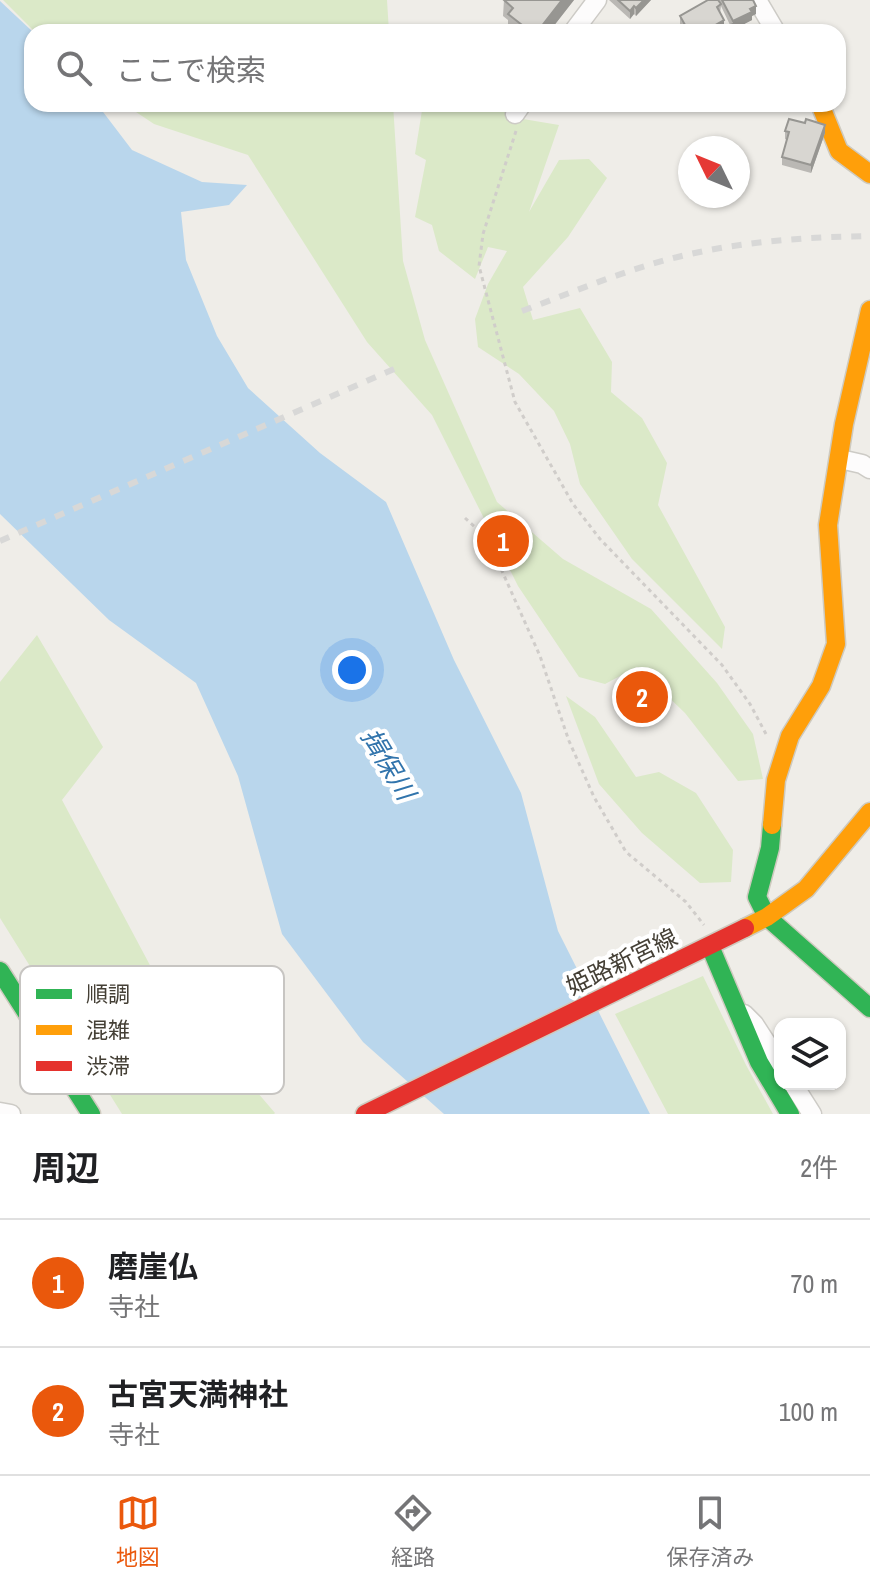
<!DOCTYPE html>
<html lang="ja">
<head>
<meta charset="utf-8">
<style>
	:root { --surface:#fff; --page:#f2f2f2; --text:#202124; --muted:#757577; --line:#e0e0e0; --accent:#ea580c }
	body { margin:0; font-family:"Archivo Narrow","Noto Sans JP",sans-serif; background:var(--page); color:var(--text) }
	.controls { position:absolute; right:24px; bottom:24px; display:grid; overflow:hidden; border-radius:16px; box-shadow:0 2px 6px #0004 }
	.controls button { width:72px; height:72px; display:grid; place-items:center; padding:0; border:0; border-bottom:2px solid var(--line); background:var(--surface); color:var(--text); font:40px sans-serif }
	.compass { position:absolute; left:678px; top:136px; width:72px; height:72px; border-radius:50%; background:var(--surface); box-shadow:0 2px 6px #0004; rotate:313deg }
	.you { position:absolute; left:352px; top:670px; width:28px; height:28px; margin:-20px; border:6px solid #fff; border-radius:50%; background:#1a73e8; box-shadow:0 0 0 12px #1a73e833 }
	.badge { display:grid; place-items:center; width:52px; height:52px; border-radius:50%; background:var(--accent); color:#fff; font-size:26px; font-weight:700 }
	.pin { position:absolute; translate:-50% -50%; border:4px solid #fff; box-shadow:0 2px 8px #0006 }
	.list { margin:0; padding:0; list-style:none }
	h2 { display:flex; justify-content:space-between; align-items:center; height:104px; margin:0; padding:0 32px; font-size:34px }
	h2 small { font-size:26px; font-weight:400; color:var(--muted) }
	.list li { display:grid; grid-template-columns:52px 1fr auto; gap:24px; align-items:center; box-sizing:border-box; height:128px; padding:0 32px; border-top:2px solid var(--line) }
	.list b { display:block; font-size:30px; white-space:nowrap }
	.list p { margin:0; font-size:26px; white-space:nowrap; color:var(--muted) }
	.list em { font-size:26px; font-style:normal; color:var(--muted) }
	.icon { flex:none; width:44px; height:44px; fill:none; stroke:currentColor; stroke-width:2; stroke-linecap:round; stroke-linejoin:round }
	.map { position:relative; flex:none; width:870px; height:1114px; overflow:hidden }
	.search { position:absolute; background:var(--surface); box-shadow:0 2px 6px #0004; left:24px; right:24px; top:24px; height:88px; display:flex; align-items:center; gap:20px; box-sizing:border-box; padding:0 28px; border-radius:24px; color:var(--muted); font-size:30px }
	.sheet { height:360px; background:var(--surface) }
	nav { display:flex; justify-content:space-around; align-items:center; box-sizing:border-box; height:112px; border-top:2px solid var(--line); background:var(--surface); font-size:22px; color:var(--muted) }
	nav a { display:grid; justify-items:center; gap:4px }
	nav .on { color:var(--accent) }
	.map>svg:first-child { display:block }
	.green { fill:#dbe9c8 }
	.water { fill:#b9d6ec }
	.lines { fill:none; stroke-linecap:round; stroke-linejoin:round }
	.street-casing { stroke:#cdcbc6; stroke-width:21 }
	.fast-casing { stroke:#cecabf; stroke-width:21 }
	.slow-casing { stroke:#cecabf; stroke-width:21 }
	.jam-casing { stroke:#cecabf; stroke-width:21 }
	.path { stroke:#d0cdca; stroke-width:3; stroke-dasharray:4 4; stroke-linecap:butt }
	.street { stroke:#fdfcfc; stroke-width:18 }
	.fast { stroke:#30b455; stroke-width:18 }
	.slow { stroke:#ff9f0a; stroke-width:18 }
	.jam { stroke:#e5322d; stroke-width:18 }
	.rail { stroke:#d8d8d7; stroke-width:6; stroke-dasharray:10 10; stroke-linecap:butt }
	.wall { fill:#bab8b4; fill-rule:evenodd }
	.shaded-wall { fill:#979692 }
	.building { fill:#d8d6d1; stroke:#979692; stroke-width:2 }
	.labels { text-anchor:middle; stroke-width:8; stroke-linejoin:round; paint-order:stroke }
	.street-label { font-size:24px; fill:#443f35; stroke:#fff }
	.water-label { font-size:26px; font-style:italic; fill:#3174ac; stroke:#fff }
	.key { fill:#fff; stroke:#c7c5c2; stroke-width:2 }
	.key-label { font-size:22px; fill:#443f35 }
</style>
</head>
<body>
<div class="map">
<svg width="870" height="1114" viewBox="0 0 870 1114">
	<rect width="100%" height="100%" fill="#efede8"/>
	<path class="green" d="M3 0H387L389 32H35Z
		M124 104H393L403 261 425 340 497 502 563 559 651 609 717 683 753 734 763 779 738 781 685 713 637 667 605 684 579 677 518 586 432 415 367 342 248 155 154 124Z
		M423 104H512L505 116 559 125 529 212 559 160 589 159 607 178 568 237 523 287 533 320 580 308 612 362 611 392 642 418 667 463 658 505 725 627 722 649 632 559 580 484 570 444 554 411 519 374 478 347 475 319 488 284 507 251 488 247 475 279 439 251 432 225 415 217 426 160 415 154Z
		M37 635 103 747 62 800 152 969 275 1113 274 1114H122L0 918V682Z
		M566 696 595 717 636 777 659 772 696 793 733 850 731 882 700 883 642 833 599 784Z
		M703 976 746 1065 773 1114H668L615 1014Z"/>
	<path class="water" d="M0 1 33 32 32 104H97L132 150 202 182 247 185 229 205 181 212 186 260 217 336 248 388 320 453 386 502 454 660 521 793 558 931 650 1114H444L363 1042 282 934 238 776 196 683 109 620 0 514Z"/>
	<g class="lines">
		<g class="street-casing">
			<path id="street" d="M757 0 776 32
				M573 32 597 0
				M515 114 522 104
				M840 459 862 464 870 469
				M744 1014 754 1024 780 1064
				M793 1084 812 1114
				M0 1112 11 1114"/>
		</g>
		<g class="fast-casing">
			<path id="fast" d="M772 825 770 848 757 897 767 917 870 1008
				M710 946 759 1062 790 1114
				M0 971 91 1114"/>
		</g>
		<g class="slow-casing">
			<path id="slow" d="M820 104 839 151 870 174
				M772 825 776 780 790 736 821 686 836 644 828 525 844 424 870 310
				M745 928 767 917 806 889 870 812"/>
		</g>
		<g class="jam-casing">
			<path id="jam" d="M365 1114 745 928"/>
		</g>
		<path class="path" d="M516 131 483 234 479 266 515 402 573 504 600 539 722 665 750 704 766 734
			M465 518 485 536 498 562 540 656 569 741 594 797 626 852 686 902 704 925"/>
		<use href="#street" class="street"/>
		<use href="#fast" class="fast"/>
		<use href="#slow" class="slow"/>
		<use href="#jam" class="jam"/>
		<path class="rail" d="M522 311C576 291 629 268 686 255 746 241 808 237 870 236
			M0 541 401 366"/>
	</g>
	<path class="wall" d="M504 0H574L549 32H511L508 30V20L503 16Z
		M609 0H651L636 16 634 14 630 19Z
		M708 0H753L756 14 752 16V20L735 28 736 32H684L680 24V16ZM721 6 730 25 724 28 720 13Z
		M785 131 825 133 811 173 782 165V157L787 140 785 139Z
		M629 685 648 695 653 704 645 712 632 700V696L634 694 629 689Z"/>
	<path class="shaded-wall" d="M562 0H574L549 32H537Z
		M644 0H651L636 16V8Z
		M634 6V14L630 19V11Z
		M756 6V14L752 16V20L733 30V21Z
		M724 20V28L717 32H703Z
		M825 125V133L811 173V165Z
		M653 700V704L645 712V708Z"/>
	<path class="building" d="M504 0H562L537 32H531L508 14 513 8Z
		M618 0H644L636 8 634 6 630 11Z
		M708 0H718L721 4 717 7 724 20 703 32H689L680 16Z
		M722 0H753L756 6 750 9 752 12 733 21Z
		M733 24 736 32H714Z
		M789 119 805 123 806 119 825 125 811 165 782 157 789 132 785 131Z
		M636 678 648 690 646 693 653 700 645 708 632 696 636 692 629 685Z"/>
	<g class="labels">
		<g class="street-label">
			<text transform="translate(622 962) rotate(-26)" y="8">姫路新宮線</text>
		</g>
		<g class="water-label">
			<text transform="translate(388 764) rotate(59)" y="9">揖保川</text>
		</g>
	</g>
	<rect x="20" y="966" width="264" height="128" rx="12" class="key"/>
	<rect x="36" y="989" width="36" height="10" fill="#30b455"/>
	<rect x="36" y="1025" width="36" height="10" fill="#ff9f0a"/>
	<rect x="36" y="1061" width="36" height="10" fill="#e5322d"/>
	<g class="key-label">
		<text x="86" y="1002">順調</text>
		<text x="86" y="1038">混雑</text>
		<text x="86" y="1074">渋滞</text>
	</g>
</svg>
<div class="controls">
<button><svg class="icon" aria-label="layers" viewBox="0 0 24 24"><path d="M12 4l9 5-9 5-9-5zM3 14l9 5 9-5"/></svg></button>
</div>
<svg class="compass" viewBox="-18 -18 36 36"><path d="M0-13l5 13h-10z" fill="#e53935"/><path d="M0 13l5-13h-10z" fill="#757577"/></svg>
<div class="you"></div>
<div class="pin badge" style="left:503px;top:541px">1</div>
<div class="pin badge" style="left:642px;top:697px">2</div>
<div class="search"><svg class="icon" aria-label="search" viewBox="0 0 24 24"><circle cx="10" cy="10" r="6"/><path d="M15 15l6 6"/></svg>ここで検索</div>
</div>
<section class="sheet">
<h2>周辺<small>2件</small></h2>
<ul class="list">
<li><span class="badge">1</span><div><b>磨崖仏</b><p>寺社</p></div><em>70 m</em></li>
<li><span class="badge">2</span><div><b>古宮天満神社</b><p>寺社</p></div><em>100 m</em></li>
</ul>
</section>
<nav>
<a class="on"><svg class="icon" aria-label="map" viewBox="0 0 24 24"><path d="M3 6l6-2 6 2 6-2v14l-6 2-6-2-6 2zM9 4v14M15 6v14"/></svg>地図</a>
<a><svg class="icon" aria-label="directions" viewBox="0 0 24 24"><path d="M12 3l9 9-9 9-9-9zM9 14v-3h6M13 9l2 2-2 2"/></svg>経路</a>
<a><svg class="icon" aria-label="saved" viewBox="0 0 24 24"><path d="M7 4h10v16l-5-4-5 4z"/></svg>保存済み</a>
</nav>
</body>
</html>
